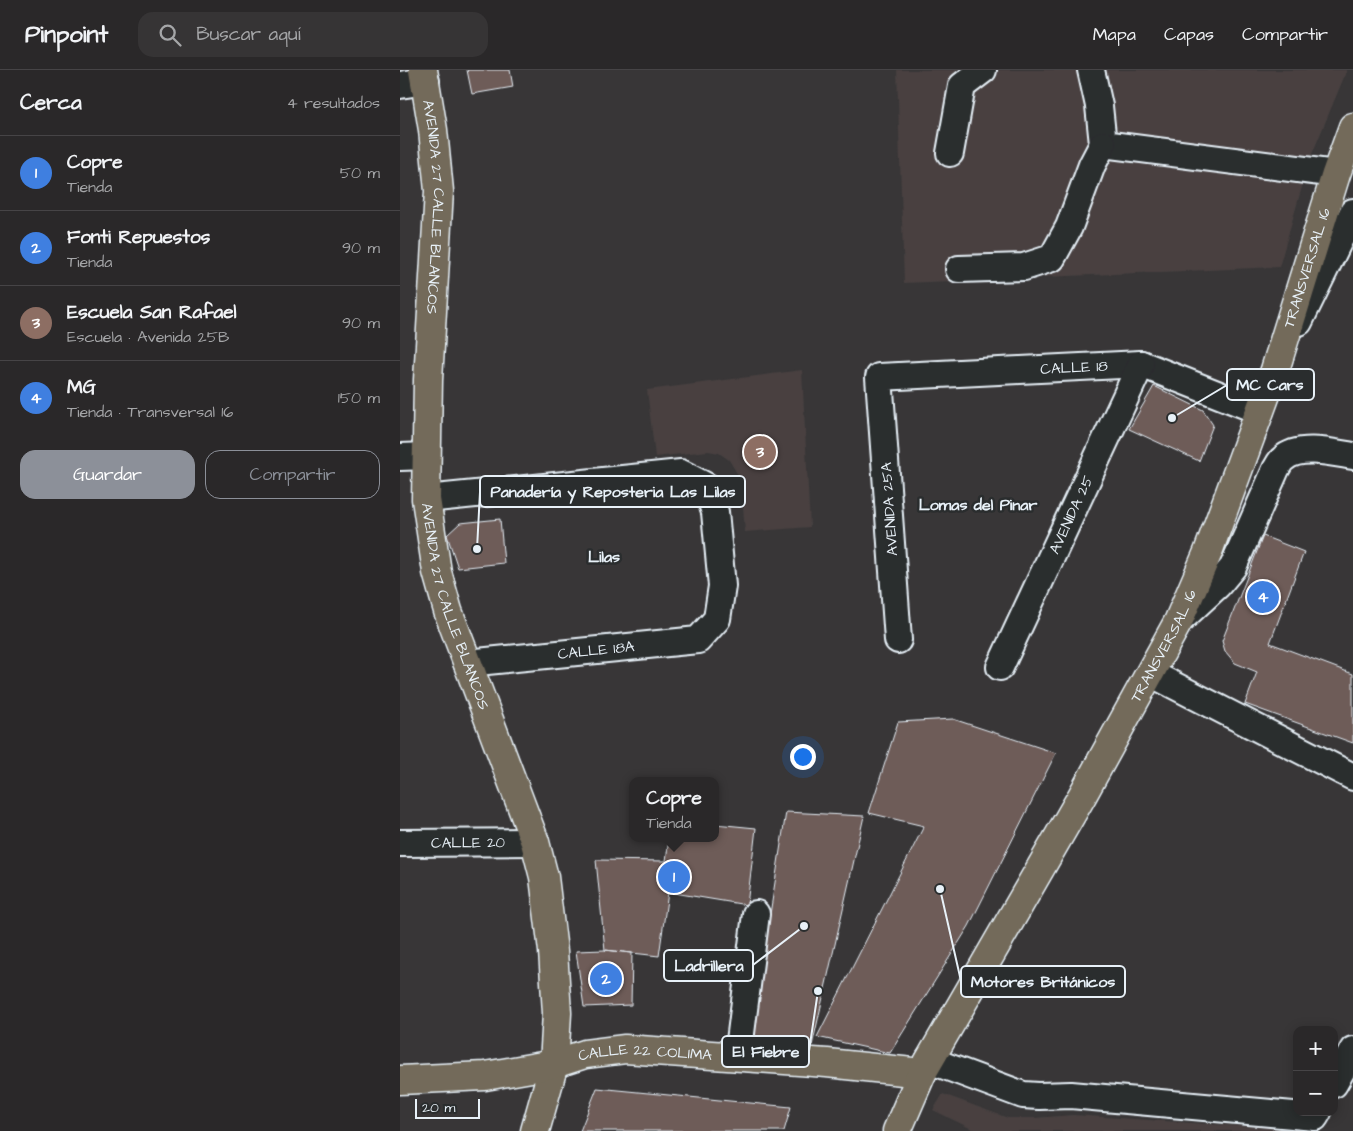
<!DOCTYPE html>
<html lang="es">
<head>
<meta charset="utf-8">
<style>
	:root { --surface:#2a2829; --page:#363435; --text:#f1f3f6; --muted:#a5a6a8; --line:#464446; --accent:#8c9099 }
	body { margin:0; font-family:"Architects Daughter",sans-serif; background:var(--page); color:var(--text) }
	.controls { position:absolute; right:15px; bottom:15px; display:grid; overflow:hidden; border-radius:10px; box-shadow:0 2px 12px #0003 }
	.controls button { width:45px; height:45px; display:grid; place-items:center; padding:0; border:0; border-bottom:1px solid var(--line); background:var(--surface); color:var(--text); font:25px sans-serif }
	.scale { position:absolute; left:15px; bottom:12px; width:65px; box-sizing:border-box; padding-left:5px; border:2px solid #e8f1f8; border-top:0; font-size:14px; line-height:18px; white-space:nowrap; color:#e8f1f8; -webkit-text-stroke:4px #2a2d2e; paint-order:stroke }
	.you { position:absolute; left:402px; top:686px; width:18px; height:18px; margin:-12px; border:4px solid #fff; border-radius:50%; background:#1a73e8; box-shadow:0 0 0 8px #1a73e833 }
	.badge { display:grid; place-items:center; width:32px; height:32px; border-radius:50%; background:var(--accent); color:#fff; font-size:16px; font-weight:700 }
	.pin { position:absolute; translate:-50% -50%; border:2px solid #fff; box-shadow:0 1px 5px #0006 }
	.popup { position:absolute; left:229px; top:707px; width:90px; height:65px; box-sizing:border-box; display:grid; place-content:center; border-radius:10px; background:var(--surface); filter:drop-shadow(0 1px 4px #0005); font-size:16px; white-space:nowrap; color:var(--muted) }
	.popup b { font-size:19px; color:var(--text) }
	.popup::after { content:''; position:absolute; left:50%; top:100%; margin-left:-10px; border:10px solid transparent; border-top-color:var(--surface) }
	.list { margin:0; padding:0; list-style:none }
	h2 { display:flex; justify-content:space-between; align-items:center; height:65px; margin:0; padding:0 20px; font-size:21px }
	h2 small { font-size:16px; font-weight:400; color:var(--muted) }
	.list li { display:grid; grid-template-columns:32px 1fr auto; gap:15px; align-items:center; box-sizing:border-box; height:75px; padding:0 20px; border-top:1px solid var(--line) }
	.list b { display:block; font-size:19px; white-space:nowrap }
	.list p { margin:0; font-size:16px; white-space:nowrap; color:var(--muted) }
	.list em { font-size:16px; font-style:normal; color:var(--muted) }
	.actions { display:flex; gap:10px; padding:15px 20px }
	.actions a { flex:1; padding:11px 0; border:1px solid var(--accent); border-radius:15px; text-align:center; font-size:18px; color:var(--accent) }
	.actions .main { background:var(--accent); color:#fff }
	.icon { flex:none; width:28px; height:28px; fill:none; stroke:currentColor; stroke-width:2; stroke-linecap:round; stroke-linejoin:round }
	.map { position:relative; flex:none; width:953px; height:1061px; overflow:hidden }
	header { display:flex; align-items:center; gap:30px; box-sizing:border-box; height:70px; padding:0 25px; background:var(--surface); border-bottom:1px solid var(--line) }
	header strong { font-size:24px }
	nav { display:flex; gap:28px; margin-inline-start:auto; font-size:18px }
	.search { width:350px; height:45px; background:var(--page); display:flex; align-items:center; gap:12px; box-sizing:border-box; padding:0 18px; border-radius:15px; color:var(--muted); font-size:19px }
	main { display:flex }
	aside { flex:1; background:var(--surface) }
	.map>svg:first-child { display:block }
	.built { fill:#484141 }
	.building { fill:#6e5b59; stroke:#e8f1f8 }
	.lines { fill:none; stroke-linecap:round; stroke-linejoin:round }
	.minor-casing { stroke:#e8f1f8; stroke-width:30 }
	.major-casing { stroke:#e8f1f8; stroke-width:31 }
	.minor { stroke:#2a2d2e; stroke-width:26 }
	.major { stroke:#736b5a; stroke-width:28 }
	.labels { text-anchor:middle; stroke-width:5; stroke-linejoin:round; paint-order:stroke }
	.street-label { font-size:15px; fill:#e8f1f8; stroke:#2a2d2e }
	.neighbourhood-label { font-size:16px; font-weight:bold; fill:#e8f1f8; stroke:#2a2d2e }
	.leader { fill:none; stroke:#e8f1f8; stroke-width:2 }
	.callout-dot { fill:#e8f1f8; stroke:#2a2d2e; stroke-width:2 }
	.callout { fill:#2a2d2e; stroke:#e8f1f8; stroke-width:2 }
	.callout-label { font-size:16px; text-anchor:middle; font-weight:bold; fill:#e8f1f8 }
</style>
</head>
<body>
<header>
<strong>Pinpoint</strong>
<div class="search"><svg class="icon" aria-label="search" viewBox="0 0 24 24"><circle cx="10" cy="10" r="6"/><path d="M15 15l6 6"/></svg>Buscar aquí</div>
<nav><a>Mapa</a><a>Capas</a><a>Compartir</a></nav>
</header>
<main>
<aside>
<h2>Cerca<small>4 resultados</small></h2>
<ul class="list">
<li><span class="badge" style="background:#3f7fe0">1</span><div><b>Copre</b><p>Tienda</p></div><em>50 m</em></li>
<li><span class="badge" style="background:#3f7fe0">2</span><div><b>Fonti Repuestos</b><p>Tienda</p></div><em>90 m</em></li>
<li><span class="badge" style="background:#8d6e63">3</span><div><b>Escuela San Rafael</b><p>Escuela · Avenida 25B</p></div><em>90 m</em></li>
<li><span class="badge" style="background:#3f7fe0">4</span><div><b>MG</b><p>Tienda · Transversal 16</p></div><em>150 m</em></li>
</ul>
<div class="actions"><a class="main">Guardar</a><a>Compartir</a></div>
</aside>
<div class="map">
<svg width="953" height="1061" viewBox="0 0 953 1061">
	<rect width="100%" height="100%" fill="#383637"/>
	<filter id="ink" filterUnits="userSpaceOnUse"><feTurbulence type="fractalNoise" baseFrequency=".02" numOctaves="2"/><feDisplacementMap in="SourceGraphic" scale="10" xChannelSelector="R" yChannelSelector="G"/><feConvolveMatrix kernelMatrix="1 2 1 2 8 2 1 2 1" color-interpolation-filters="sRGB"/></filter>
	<g filter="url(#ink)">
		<path class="built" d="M497 0H947L910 89 879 197 504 213Z
			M402 300 410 457 345 462 341 410 329 390 319 383 308 381 255 387 247 320Z
			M543 1024 608 1048H634L673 1045 915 1061H576L533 1040Z"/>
		<path class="building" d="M67 0H110L113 17 72 24Z
			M754 316 803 340 813 355 799 391 729 359Z
			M100 449 104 493 58 498 47 465 60 453Z
			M863 466 904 482 870 573 953 604V673L845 634 857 602 835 593 825 581 822 571Z
			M553 649 656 683 569 856 490 983 417 967 524 756 469 743 498 652Z
			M386 742 464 746 412 976 351 966Z
			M315 754 356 758 347 835 268 822 259 886 205 880 196 790 266 791 269 768H315Z
			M205 880 232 883 231 935 184 937 176 881Z
			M197 1018 391 1037 384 1061H180Z"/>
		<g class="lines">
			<g class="minor-casing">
				<g id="minor">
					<path d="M691 0 699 36 703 74 936 104"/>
					<path d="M0 15 26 11"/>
					<path d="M550 83 562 16 583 0"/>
					<path d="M559 199 624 197 652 188 669 157 692 95 703 74"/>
					<path d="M899 252 953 142"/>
					<path d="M0 387 27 386"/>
					<path d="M26 429 281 403 306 416 315 442 322 516 317 549 298 570 67 593"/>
					<path d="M778 552 818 515 833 497 876 399C878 396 880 391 883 389 899 374 934 383 953 386"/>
					<path id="s1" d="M498 570 479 307 741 294 860 341"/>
					<path id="s2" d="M600 597 741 294"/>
					<path d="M750 603 953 707"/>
					<path id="s3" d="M0 773 135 772"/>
					<path d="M338 987 356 844"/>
					<path d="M529 990 623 1025 639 1026 671 1025 915 1047 918 1042"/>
					<path d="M934 1014 953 980"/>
				</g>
			</g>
			<g class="major-casing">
				<g id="major">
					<path id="s4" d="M23 0 33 60 39 121 28 310 26 429 37 502 48 541 135 772 144 807 153 881 157 943 154 994 135 1061"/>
					<path id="s5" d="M0 1010 85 1006 154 994 185 984 225 979 427 993 522 1003"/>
					<path id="s6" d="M497 1061 522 1003 682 726 778 552 808 482 875 300 936 104 953 57"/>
				</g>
			</g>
			<use href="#minor" class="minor"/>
			<use href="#major" class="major"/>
		</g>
	</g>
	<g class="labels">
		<g class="street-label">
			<text dy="5" stroke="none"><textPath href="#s4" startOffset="138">AVENIDA 27 CALLE BLANCOS</textPath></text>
			<text dy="5" stroke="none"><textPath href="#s6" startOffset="959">TRANSVERSAL 16</textPath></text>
			<text dy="5" stroke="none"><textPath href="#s1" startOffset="459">CALLE 18</textPath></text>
			<text transform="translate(489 439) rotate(-94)" y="5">AVENIDA 25A</text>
			<text dy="5" stroke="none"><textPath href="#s2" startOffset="168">AVENIDA 25</textPath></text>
			<text dy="5" stroke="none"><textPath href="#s4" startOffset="542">AVENIDA 27 CALLE BLANCOS</textPath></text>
			<text dy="5" stroke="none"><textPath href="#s6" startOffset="554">TRANSVERSAL 16</textPath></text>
			<text transform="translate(196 580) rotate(-6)" y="5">CALLE 18A</text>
			<text dy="5" stroke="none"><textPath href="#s3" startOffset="68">CALLE 20</textPath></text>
			<text dy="5" stroke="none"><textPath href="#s5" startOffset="248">CALLE 22 COLIMA</textPath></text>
		</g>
		<g class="neighbourhood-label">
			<text x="578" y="440">Lomas del Pinar</text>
			<text x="204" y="492">Lilas</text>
		</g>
	</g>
	<path class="leader" d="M772 348L827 315M77 479L80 422M404 856L353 895M540 819L561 911M418 921L409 981"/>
	<g class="callout-dot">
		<circle cx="772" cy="348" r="5"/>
		<circle cx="77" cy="479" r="5"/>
		<circle cx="404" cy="856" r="5"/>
		<circle cx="540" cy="819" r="5"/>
		<circle cx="418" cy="921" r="5"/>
	</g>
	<g class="callout">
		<rect x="827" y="299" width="87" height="31" rx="5"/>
		<rect x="80" y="406" width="265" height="31" rx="5"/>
		<rect x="264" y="880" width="89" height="31" rx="5"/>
		<rect x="561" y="896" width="164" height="31" rx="5"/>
		<rect x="322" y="966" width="87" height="31" rx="5"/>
	</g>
	<g class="callout-label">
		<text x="870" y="320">MC Cars</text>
		<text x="213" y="427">Panadería y Reposteria Las Lilas</text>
		<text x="309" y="901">Ladrillera</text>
		<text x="643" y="917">Motores Británicos</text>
		<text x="366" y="987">El Fiebre</text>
	</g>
</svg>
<div class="controls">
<button>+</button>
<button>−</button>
</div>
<div class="scale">20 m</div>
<div class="you"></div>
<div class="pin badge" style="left:274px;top:807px;background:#3f7fe0">1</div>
<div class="popup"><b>Copre</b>Tienda</div>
<div class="pin badge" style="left:206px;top:909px;background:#3f7fe0">2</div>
<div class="pin badge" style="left:360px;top:382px;background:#8d6e63">3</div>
<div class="pin badge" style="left:863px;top:527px;background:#3f7fe0">4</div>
</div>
</main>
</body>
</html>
